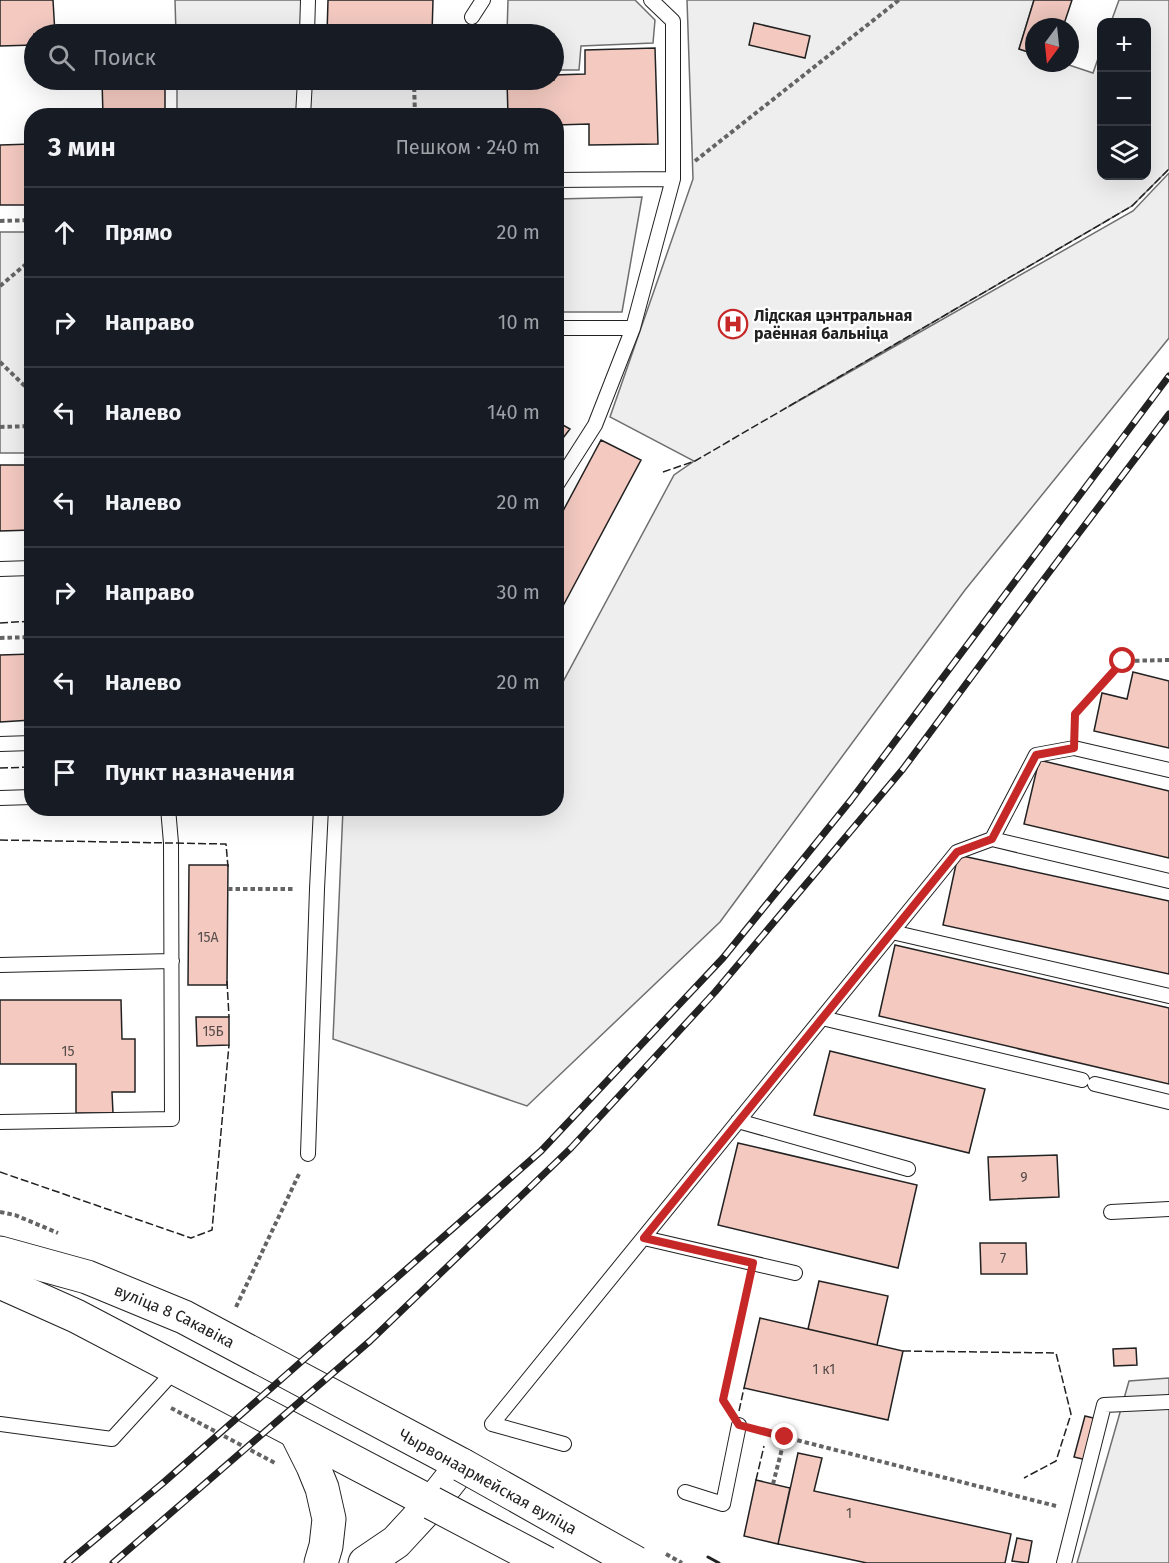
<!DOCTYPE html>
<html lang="ru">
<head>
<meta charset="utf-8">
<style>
	:root { --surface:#171b24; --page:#20242c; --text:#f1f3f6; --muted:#9ea1a6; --line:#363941 }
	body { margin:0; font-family:"Fira Sans",sans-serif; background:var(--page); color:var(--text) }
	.controls { position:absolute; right:18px; top:18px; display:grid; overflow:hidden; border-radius:12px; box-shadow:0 6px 24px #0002 }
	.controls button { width:54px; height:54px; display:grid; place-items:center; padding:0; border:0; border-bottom:2px solid var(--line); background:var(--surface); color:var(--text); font:30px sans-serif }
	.compass { position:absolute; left:1025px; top:18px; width:54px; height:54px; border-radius:50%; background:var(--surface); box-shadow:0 6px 24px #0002; rotate:195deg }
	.stop { position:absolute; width:18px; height:18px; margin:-14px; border:4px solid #c62828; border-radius:50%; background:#fff }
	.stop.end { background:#c62828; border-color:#fff; box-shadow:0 2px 6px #0008 }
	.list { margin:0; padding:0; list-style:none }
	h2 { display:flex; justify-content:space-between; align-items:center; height:78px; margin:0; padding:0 24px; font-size:26px }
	h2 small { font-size:20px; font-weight:400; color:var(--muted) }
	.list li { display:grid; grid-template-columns:39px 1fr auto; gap:18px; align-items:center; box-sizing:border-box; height:90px; padding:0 24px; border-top:2px solid var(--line) }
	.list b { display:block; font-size:22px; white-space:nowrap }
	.list em { font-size:20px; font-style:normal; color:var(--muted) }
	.icon { flex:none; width:33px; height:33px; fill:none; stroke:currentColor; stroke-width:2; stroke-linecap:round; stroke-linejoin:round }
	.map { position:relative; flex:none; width:1169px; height:1563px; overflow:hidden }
	.search { position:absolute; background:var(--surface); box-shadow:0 6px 24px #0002; left:24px; top:24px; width:540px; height:66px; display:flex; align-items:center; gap:15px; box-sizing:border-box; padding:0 21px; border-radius:33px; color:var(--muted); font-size:22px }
	.panel { position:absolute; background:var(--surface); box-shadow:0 6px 24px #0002; left:24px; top:108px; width:540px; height:708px; border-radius:24px }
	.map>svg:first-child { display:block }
	.green { fill:#eee; stroke:#6f6f6f; stroke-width:1.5 }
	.parking { fill:#ededed; stroke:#6f6f6f; stroke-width:1.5 }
	.building { fill:#f3c9c0; stroke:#222; stroke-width:1.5 }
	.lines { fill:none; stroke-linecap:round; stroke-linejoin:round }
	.lane-casing { stroke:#222; stroke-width:16 }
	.secondary-casing { stroke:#222; stroke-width:35 }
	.path { stroke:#646464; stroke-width:4; stroke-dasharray:4.5 3; stroke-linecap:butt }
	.lane { stroke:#fff; stroke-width:14 }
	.secondary { stroke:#fff; stroke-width:33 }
	.rail-casing { stroke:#222; stroke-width:7 }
	.rail { stroke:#fff; stroke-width:4.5; stroke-dasharray:14; stroke-linecap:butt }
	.secondary-bridge-casing { stroke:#222; stroke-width:35; stroke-linecap:butt }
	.secondary-bridge { stroke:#fff; stroke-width:33 }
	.fence { stroke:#222; stroke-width:1.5; stroke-dasharray:8 3; stroke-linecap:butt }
	.wall { stroke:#222; stroke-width:3 }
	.route { stroke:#c62828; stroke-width:8 }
	.labels { text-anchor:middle; stroke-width:4.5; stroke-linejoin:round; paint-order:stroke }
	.number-label { font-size:14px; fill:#564c4a }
	.poi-label { font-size:16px; font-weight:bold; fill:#222; stroke:#fff; text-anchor:start }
	.street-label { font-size:16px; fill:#222; stroke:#fff }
</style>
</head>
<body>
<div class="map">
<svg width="1169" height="1563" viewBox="0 0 1169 1563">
	<rect width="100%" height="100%" fill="#fff"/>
	<path class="green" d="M175 0H303L302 34H176Z
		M508 0H635L655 20 653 43 581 46 579 70H554V34H507Z
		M687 0H1034L1019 49 1034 54V63H1063L1093 73 1101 50 1102 176H1146V22H1111L1119 0H1169V169L1132 206 788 407 1133 211 1169 173V338L965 590 720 922 527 1106 333 1039 343 809 556 808 557 693 674 475 694 461 610 417 693 179Z
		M177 80H301L300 115H177Z
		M310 80H508V115L309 116Z
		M642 197 622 312H557V199Z
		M0 232H31V453H0Z"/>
	<path class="parking" d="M1169 1378V1563H1077L1129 1381Z"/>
	<path class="building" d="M0 0H53L55 34H34V45L0 46Z
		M328 0H433L432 34H327Z
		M1034 0H1072L1063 27H1034V54L1019 49Z
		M754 23 810 36 805 58 749 45Z
		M655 48 658 144 589 145V124L556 125V116H508L507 80H554V75L585 74V50Z
		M102 80H165V116H103Z
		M32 144V205H0V145Z
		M556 421 570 429 556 447Z
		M601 440 641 460 556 619V524Z
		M0 465H32V530L0 531Z
		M32 654V720L0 722V655Z
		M1133 672 1169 681V748L1094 731 1102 693 1127 699Z
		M1039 760 1169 791V858L1024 824Z
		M958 855 1169 901V974L943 925Z
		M189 865H228L227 985H188Z
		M895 945 1169 1008V1084L879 1016Z
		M0 1000H121L122 1039H135V1092H112L113 1113H76V1064H0Z
		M196 1017H229V1045L197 1046Z
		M830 1051 985 1089 969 1153 814 1115Z
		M738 1143 917 1185 898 1268 718 1225Z
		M1057 1155 1059 1197 990 1200 988 1157Z
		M980 1243H1026L1027 1274H981Z
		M819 1281 888 1296 877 1345 808 1329Z
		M760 1318 903 1351 888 1420 744 1388Z
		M1136 1348 1137 1365 1114 1366 1113 1349Z
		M1085 1416 1106 1421 1095 1462 1074 1457Z
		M798 1453 822 1458 814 1491 1011 1534 1005 1563H867L778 1544Z
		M756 1480 790 1488 778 1544 744 1536Z
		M1017 1538 1032 1541 1028 1563 1012 1561Z"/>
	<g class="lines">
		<g class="lane-casing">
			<path id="lane" d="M472 17 483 0
				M307 34 308 0
				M303 116 305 80
				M556 180 673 179
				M556 328H633L673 179V21L651 0
				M556 486 595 425 633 328
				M0 569 32 568
				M0 744 32 743
				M0 798 32 797
				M992 839 1169 881
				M892 932 1169 996
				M0 965 172 961
				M822 1018 1082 1080
				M1095 1084 1169 1102
				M738 1121 908 1169
				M0 1122 172 1119 171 843 168 808
				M308 1154 317 889 321 808
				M1111 1212 1169 1209
				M644 1238 795 1273
				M0 1424 112 1439 176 1369
				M564 1444 492 1424 957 852 992 839 1036 755 1074 748 1169 770
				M685 1492 723 1504 739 1425
				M1064 1563 1104 1405 1169 1402"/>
		</g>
		<g class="secondary-casing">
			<g id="secondary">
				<path id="s1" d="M0 1253 87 1277 184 1317 462 1465 432 1503 396 1542 365 1563"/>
				<path d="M0 1282 76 1316 432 1503"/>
				<path d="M296 1432 313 1466 322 1488 329 1519 326 1546 321 1563"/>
			</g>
		</g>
		<path class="path" d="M414 80 415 116
			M695 161 899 0
			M0 221 32 220
			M0 286 32 259
			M0 362 32 393
			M0 427 32 426
			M0 638 32 637
			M1075 728V714L1123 661 1169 660
			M228 889H295
			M0 1212 15 1215 58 1233
			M236 1307 300 1172
			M728 1407 723 1400 748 1284
			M171 1408 275 1463
			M761 1431 1056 1506
			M773 1484 785 1437
			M666 1554 682 1563"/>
		<use href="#lane" class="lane"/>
		<use href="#secondary" class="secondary"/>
		<g class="rail-casing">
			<path id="rail" d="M67 1563 163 1483 541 1151 723 958 851 800 1169 376
				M113 1563 370 1341 571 1148 715 992 903 769 1038 587 1169 414"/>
		</g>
		<use href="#rail" class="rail"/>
		<g class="secondary-bridge-casing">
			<path id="secondary-bridge" d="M462 1465 636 1563
				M432 1503 546 1563"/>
		</g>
		<use href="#secondary-bridge" class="secondary-bridge"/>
		<path class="fence" d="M663 472 695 461 1132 206 1169 169
			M0 623 32 621
			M0 768 32 767
			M0 840 226 844 228 867
			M227 981 229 1017
			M0 1172 191 1238 212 1230 229 1045
			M903 1351 1056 1353 1071 1414 1056 1461 1024 1478
			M739 1411 744 1388
			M756 1480 764 1446"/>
		<path class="wall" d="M708 1557 719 1563"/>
	</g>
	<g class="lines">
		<path class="route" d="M785 1437 739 1425 723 1400 753 1263 644 1238 957 852 992 839 1036 755 1074 748 1075 714 1123 661"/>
	</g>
	<defs>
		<g id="hospital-ring" transform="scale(1.5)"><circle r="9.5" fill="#fff" stroke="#c62828" stroke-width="1.5"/><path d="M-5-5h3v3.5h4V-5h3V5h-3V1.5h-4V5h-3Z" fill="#c62828"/></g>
	</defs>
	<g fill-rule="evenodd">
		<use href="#hospital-ring" x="733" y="324"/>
	</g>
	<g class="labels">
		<g class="number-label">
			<text x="208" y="942">15А</text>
			<text x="213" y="1036">15Б</text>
			<text x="68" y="1056">15</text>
			<text x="1024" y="1182">9</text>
			<text x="1003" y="1263">7</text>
			<text x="824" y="1374">1 к1</text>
			<text x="849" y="1518">1</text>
		</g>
		<g class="poi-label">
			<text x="754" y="321">Лідская цэнтральная<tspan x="754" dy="18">раённая бальніца</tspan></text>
		</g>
		<g class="street-label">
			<text dy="6" stroke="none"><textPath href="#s1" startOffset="186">вуліца 8 Сакавіка</textPath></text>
			<text transform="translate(488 1481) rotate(29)" y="6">Чырвонаармейская вуліца</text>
		</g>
	</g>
</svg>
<div class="controls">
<button>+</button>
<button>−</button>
<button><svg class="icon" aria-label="layers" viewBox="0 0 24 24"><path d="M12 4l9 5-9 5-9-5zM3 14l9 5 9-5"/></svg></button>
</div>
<svg class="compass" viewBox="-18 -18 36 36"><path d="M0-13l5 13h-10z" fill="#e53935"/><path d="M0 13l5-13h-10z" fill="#9ea1a6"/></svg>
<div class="stop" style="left:1123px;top:661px"></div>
<div class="stop end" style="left:785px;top:1437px"></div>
<div class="search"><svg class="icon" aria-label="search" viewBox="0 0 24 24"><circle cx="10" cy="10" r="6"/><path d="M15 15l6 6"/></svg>Поиск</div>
<section class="panel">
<h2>3 мин<small>Пешком · 240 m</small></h2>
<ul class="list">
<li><svg class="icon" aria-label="ahead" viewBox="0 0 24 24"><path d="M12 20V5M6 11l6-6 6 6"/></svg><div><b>Прямо</b></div><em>20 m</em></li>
<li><svg class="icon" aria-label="right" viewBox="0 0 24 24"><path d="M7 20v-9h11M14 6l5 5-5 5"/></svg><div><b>Направо</b></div><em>10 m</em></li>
<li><svg class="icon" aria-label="left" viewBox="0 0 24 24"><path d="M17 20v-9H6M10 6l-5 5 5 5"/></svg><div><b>Налево</b></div><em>140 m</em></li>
<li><svg class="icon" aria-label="left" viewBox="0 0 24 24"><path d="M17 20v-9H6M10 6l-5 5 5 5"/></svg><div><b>Налево</b></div><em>20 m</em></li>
<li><svg class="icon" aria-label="right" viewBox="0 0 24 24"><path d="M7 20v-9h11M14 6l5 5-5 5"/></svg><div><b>Направо</b></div><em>30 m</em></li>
<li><svg class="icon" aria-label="left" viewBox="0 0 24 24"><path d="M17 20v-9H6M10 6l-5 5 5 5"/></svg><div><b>Налево</b></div><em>20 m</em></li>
<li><svg class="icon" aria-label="arrive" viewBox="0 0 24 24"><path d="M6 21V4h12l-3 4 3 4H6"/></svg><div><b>Пункт назначения</b></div></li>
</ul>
</section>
</div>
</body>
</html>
